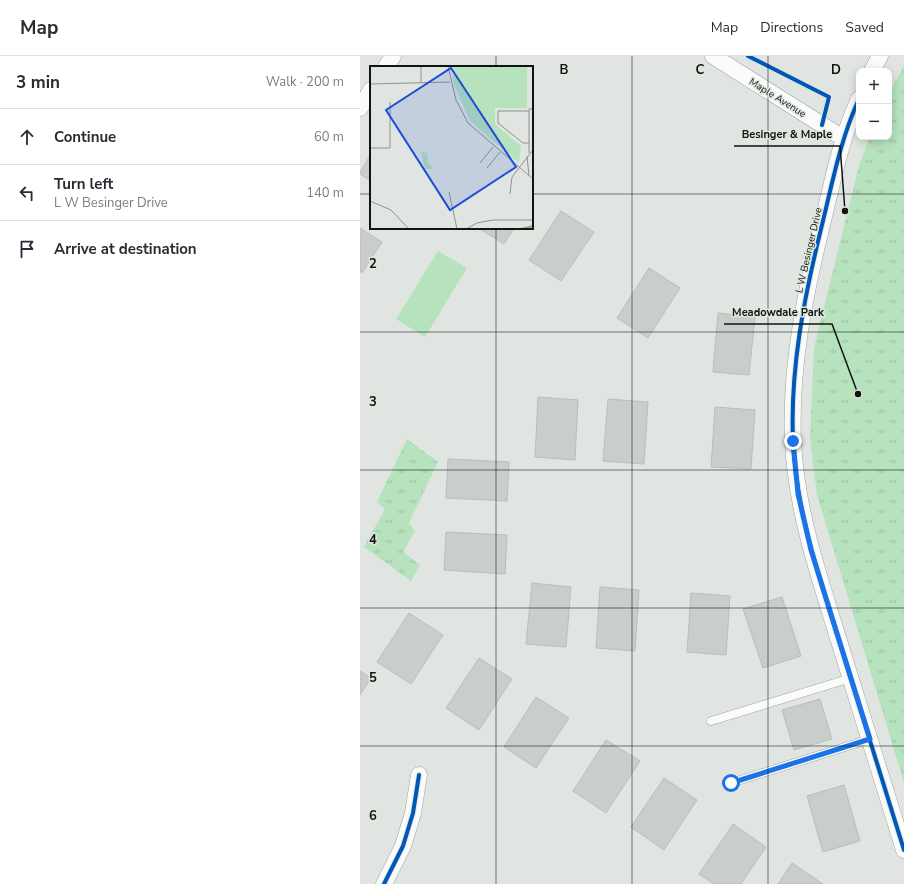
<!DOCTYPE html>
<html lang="en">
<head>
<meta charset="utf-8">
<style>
	:root { --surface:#fff; --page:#f7f7f7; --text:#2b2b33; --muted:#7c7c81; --line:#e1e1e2 }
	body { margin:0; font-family:"Nunito Sans",sans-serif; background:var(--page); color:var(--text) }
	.controls { position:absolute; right:12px; top:12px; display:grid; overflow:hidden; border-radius:8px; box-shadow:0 2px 10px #0003 }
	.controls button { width:36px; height:36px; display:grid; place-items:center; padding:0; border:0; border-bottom:1px solid var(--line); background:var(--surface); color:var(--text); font:20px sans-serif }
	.stop { position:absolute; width:12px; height:12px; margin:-9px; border:3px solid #1a73e8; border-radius:50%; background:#fff }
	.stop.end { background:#1a73e8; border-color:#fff; box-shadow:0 1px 4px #0008 }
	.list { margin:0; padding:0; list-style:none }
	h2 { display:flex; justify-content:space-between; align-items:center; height:52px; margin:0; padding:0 16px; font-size:17px }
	h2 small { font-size:13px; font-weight:400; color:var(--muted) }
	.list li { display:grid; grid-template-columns:26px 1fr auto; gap:12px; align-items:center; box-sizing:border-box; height:56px; padding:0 16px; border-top:1px solid var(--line) }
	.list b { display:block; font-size:15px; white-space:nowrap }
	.list p { margin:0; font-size:13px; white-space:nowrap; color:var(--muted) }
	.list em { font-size:13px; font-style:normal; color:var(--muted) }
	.icon { flex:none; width:22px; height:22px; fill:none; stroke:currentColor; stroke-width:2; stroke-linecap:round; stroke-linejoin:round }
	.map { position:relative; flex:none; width:544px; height:828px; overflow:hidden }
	header { display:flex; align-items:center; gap:24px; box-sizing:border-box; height:56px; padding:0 20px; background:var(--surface); border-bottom:1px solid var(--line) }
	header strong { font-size:19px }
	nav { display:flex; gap:22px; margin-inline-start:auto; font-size:14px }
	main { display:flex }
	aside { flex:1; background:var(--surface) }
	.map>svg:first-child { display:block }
	.green { fill:#b6e2be }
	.park { fill:url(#park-tufts) }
	.building { fill:#cacecb; stroke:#babdba }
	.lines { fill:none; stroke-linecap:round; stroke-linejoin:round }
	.lane-casing { stroke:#a0a3a0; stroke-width:9 }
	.street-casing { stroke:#a0a3a0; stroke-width:17 }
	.lane { stroke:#fafbfa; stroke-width:8 }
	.street { stroke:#fafbfa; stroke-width:16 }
	.cycleway-casing { stroke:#dfe7e0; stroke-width:6 }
	.cycleway { stroke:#0057b8; stroke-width:4 }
	.route { stroke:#1a73e8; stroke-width:5 }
	.grid { fill:none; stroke:#111411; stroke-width:1; stroke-opacity:0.55 }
	.labels { text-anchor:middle; stroke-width:3; stroke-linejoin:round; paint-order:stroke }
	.street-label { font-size:10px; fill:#111411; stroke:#dfe7e0 }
	.inset-river { fill:none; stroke:#7ab086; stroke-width:2 }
	.inset-road { fill:none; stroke:#8e918e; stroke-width:1 }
	.view { fill:#1d4ed8; fill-opacity:0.15; stroke:#1d4ed8; stroke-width:2 }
	.inset-edge { fill:none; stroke:#111411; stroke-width:2 }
	.grid-label { font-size:13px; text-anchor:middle; font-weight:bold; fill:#111411; stroke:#dfe7e0; stroke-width:3; stroke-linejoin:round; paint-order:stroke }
	.leader { fill:none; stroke:#111411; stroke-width:1.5 }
	.callout-dot { fill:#111411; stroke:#dfe7e0; stroke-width:1.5 }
	.callout-label { font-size:11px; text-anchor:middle; font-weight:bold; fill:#111411; stroke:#dfe7e0; stroke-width:3; stroke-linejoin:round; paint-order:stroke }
</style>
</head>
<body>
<header>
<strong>Map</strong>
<nav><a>Map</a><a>Directions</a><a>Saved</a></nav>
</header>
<main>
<aside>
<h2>3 min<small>Walk · 200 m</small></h2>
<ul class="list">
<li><svg class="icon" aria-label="ahead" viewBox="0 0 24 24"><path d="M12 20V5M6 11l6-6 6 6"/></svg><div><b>Continue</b></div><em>60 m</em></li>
<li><svg class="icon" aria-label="left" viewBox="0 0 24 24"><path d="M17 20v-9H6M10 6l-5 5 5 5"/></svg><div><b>Turn left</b><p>L W Besinger Drive</p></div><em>140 m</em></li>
<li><svg class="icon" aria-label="arrive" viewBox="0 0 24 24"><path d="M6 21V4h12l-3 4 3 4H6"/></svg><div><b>Arrive at destination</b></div></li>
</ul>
</aside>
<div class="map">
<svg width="544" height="828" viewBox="0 0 544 828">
	<defs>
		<pattern id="park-tufts" width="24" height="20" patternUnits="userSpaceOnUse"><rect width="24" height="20" fill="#b6e2be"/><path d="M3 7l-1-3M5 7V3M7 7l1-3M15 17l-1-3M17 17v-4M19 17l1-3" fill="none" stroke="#9bc1a2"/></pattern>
	</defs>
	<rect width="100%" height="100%" fill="#e1e5e1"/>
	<path class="green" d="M78 195 107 212 65 281 36 263Z"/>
	<path class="park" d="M544 9V727L457 439 450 383 454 292 499 109 510 81H529V38Z
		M47 383 78 406 49 467 55 475 43 496 60 509 51 525 4 491 25 453 17 446Z"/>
	<path class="building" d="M11 98V125L0 118V116Z
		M201 155 234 176 201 225 169 204Z
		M0 172 22 186 2 217 0 215Z
		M118 172H154L144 188Z
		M289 212 320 232 288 282 257 262Z
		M358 257 395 261 389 319 353 316Z
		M178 341 218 344 215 404 175 401Z
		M248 343 288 346 284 408 243 405Z
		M355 351 395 354 391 413 351 411Z
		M88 403 149 406 147 445 86 442Z
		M86 476 147 479 145 518 84 514Z
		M172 527 211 531 206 591 166 588Z
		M240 531 279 534 275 595 236 592Z
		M331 537 370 540 366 599 327 596Z
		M422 541 441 600 403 612 383 553Z
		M49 557 83 579 51 628 17 606Z
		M119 602 152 623 119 674 86 652Z
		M0 615 11 622 0 639Z
		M176 641 209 662 176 712 144 691Z
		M460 643 472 683 434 694 422 654Z
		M246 684 280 705 246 757 213 735Z
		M304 722 337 744 304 794 271 771Z
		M484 729 500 785 463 796 447 740Z
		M373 768 406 791 381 828H354L339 818Z
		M432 807 463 828H418Z"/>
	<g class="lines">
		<g class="lane-casing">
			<path id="lane" d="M351 665 491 622
				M371 727 510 683"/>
		</g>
		<g class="street-casing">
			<path id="street" d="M353 0 483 82
				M26 11 33 0
				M512 15 520 0
				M499 43C480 84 472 129 461 173 444 242 430 313 433 385 436 454 459 520 479 585 501 655 522 724 544 794
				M0 52 11 34
				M24 828 43 790 53 757 59 719"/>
		</g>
		<use href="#lane" class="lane"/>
		<use href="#street" class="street"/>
		<g class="cycleway-casing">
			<path id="cycleway" d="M388 0 469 41 462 69
				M499 43C480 84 472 129 461 173 444 242 430 313 433 385 436 454 459 520 479 585 501 655 522 724 544 794
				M24 828 43 790 53 757 59 719"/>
		</g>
		<use href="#cycleway" class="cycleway"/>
	</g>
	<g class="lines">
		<path class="route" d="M371 727 510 683 451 494 438 438 433 385"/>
	</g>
	<path class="grid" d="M136 0V11M272 0V828M408 0V828M0 138H11M172 138H544M136 172V828M0 276H544M0 414H544M0 552H544M0 690H544"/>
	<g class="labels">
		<g class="street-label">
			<text transform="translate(418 41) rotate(32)" y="4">Maple Avenue</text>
			<text transform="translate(448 194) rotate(-77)" y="4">L W Besinger Drive</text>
		</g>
	</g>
	<g transform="translate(10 10)">
		<rect width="163" height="163" fill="#e1e5e1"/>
		<path d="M82 0H157V42H125V58L151 80 149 97 100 55 84 18ZM51 86 57 87 58 96 63 103H55Z" fill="#b6e2be"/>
		<path class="inset-river" d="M151 163 163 160"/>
		<path class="inset-road" d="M78 0 86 34 98 57 163 113M51 17V0M0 18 80 16M159 77H153L128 57V45H159M0 82H20V36M159 87V43H163M157 90 159 110M110 97 123 81M117 102 130 86M79 126 87 163M140 128 142 111 163 84M0 135 21 144 39 163M96 163 107 157 123 154H163"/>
		<path class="view" d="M81 2 146 101 80 144 16 44Z"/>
		<rect width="163" height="163" class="inset-edge"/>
	</g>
	<g class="grid-label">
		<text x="204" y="18">B</text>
		<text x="340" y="18">C</text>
		<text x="476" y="18">D</text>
		<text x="13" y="212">2</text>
		<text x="13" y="350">3</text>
		<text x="13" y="488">4</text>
		<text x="13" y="626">5</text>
		<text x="13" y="764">6</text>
	</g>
	<path class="leader" d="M485 155L480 90H374M498 338L472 268H364"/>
	<g class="callout-dot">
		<circle cx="485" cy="155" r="4"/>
		<circle cx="498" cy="338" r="4"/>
	</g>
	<g class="callout-label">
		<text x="427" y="82">Besinger &amp; Maple</text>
		<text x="418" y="260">Meadowdale Park</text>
	</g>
</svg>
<div class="controls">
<button>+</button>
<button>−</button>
</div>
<div class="stop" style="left:371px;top:727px"></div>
<div class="stop end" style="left:433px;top:385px"></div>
</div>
</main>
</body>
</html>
